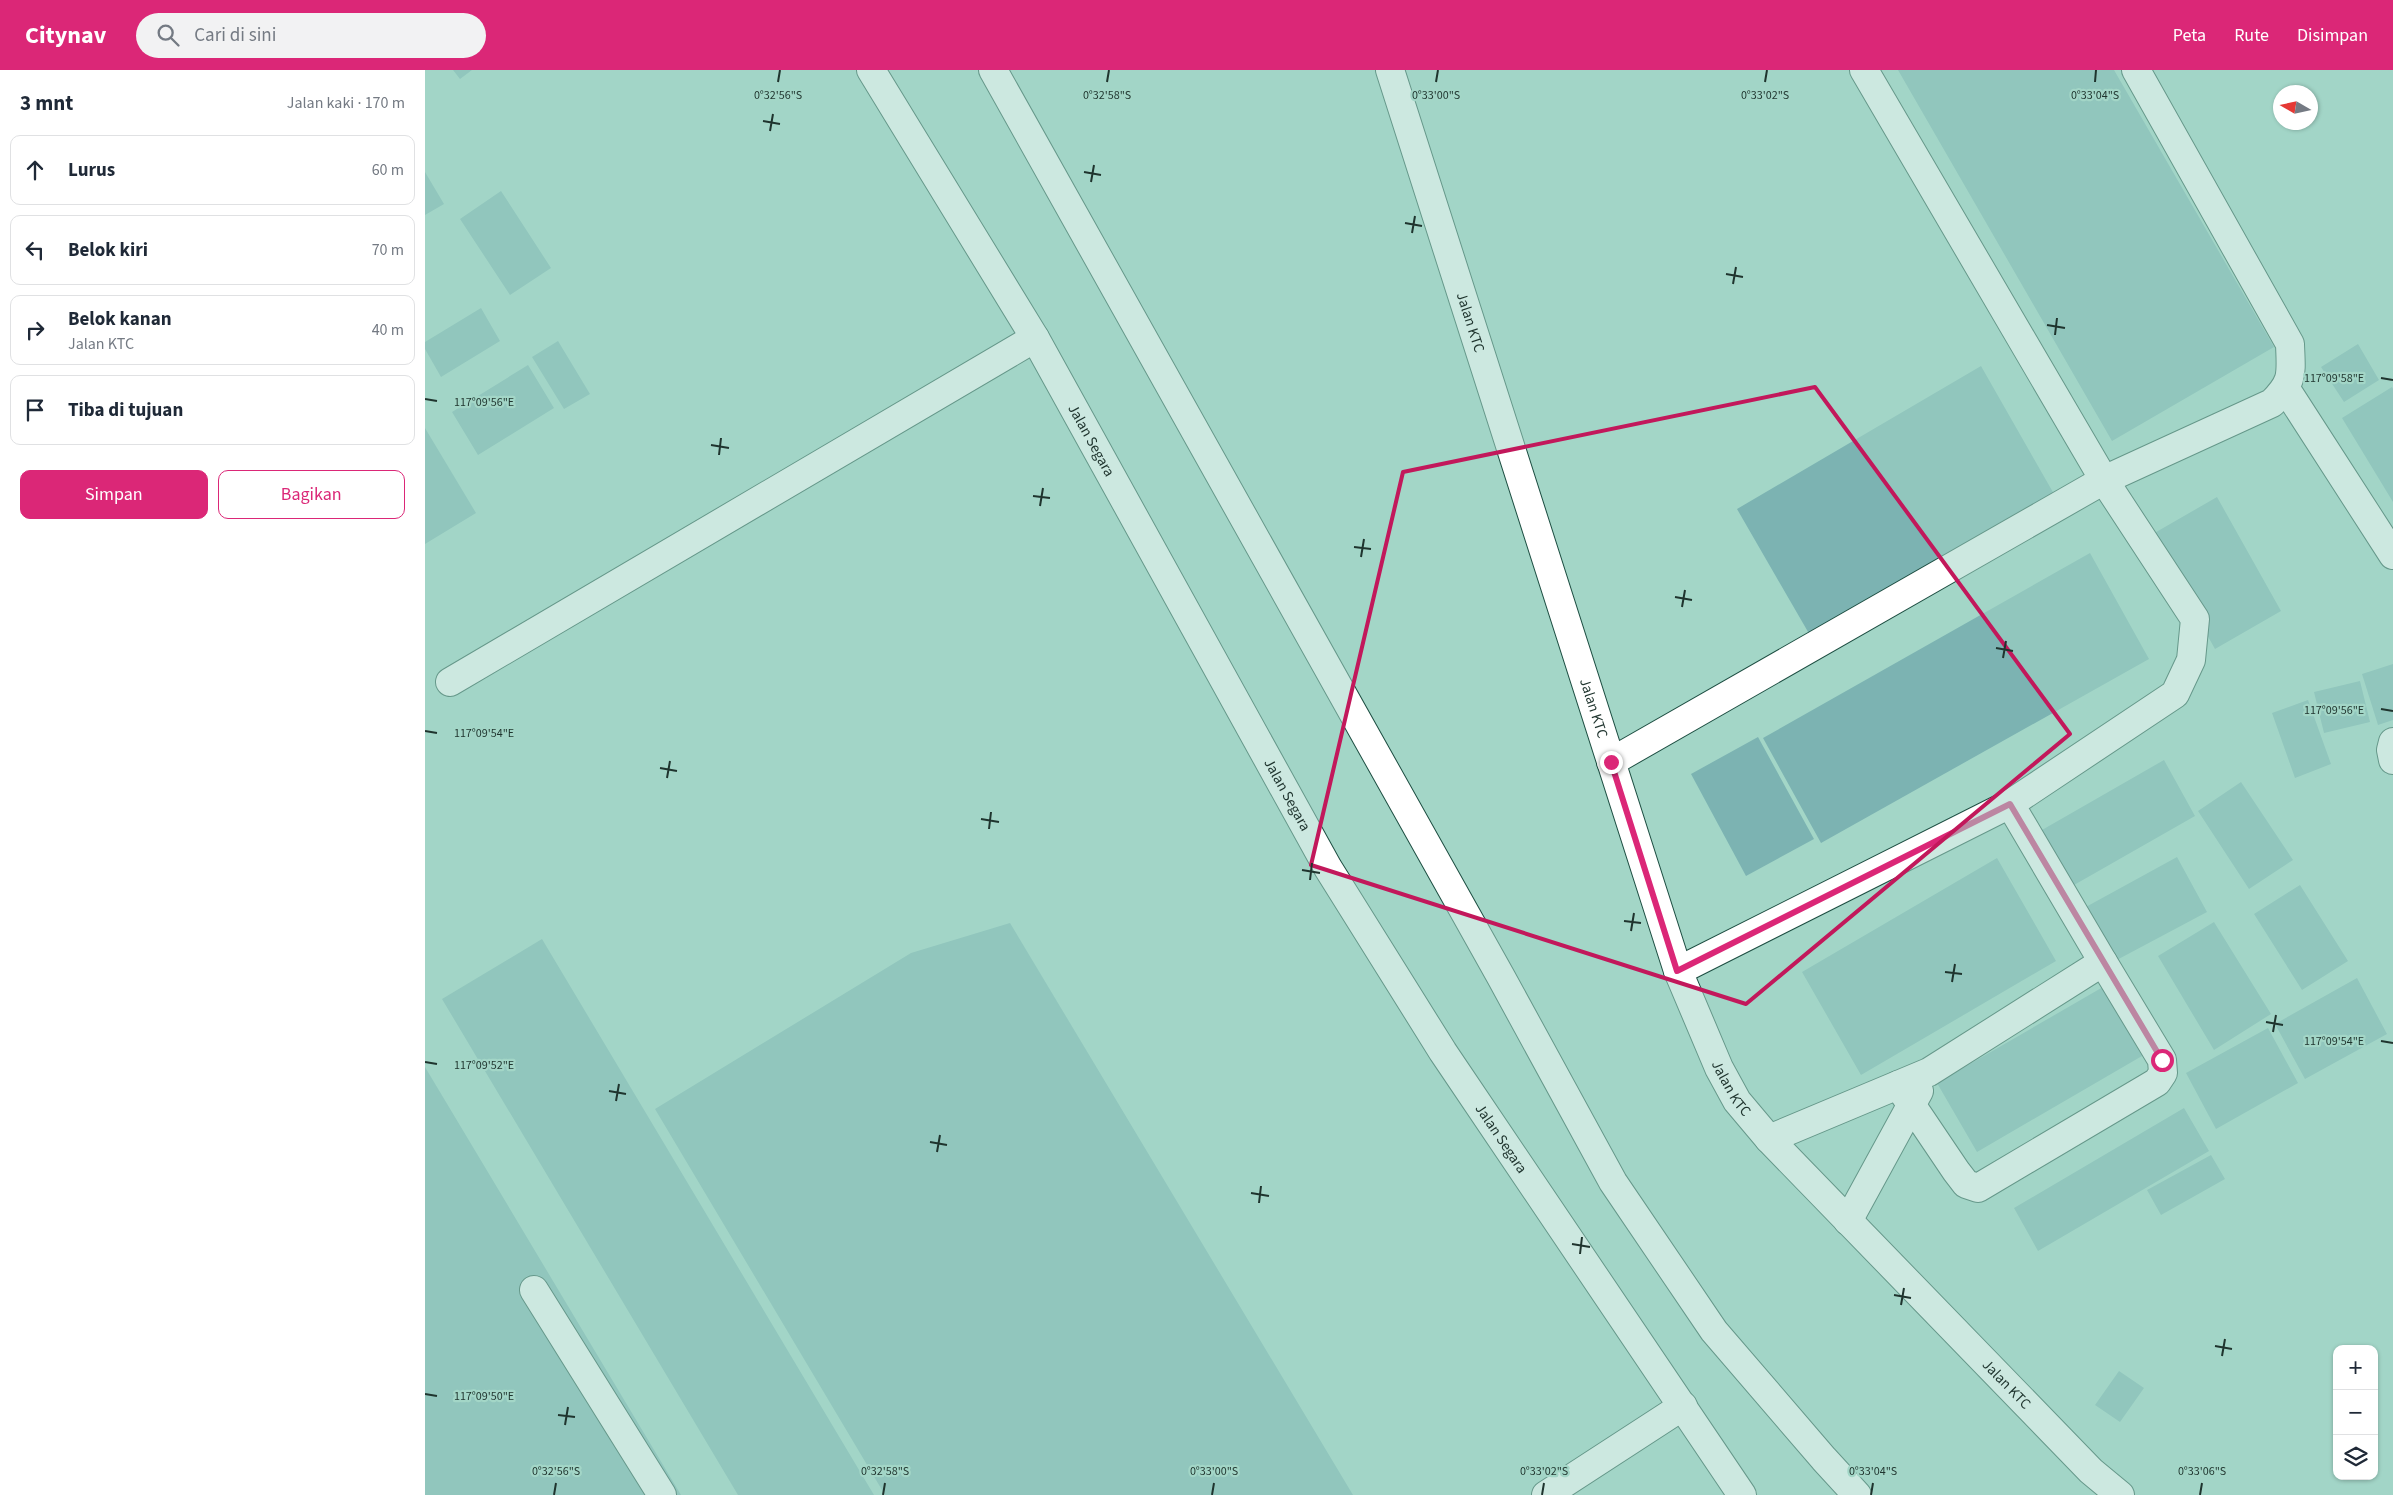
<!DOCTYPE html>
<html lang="id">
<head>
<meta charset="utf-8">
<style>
	:root { --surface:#fff; --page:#f2f2f3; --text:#1f2937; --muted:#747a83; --line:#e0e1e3; --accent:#db2777 }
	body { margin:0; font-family:"Source Sans 3",sans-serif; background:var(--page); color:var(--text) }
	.controls { position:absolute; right:15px; bottom:15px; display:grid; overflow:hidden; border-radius:10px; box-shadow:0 1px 4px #0004 }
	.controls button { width:45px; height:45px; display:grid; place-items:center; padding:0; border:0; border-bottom:1px solid var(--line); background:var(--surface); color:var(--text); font:25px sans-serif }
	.compass { position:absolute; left:1848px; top:15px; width:45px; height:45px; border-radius:50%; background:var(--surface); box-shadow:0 1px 4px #0004; rotate:279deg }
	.stop { position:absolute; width:15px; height:15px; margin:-11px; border:4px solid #db2777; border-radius:50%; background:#fff }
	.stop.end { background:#db2777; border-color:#fff; box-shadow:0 1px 5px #0008 }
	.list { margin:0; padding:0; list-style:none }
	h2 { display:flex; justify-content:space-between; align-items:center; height:65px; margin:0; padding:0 20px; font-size:21px }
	h2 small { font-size:16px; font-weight:400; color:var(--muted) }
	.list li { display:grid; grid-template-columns:32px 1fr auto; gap:15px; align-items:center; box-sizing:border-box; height:70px; margin:0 10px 10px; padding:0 10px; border:1px solid var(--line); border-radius:10px }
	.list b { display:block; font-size:19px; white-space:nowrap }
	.list p { margin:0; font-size:16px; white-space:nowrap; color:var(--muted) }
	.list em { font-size:16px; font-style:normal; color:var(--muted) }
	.actions { display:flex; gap:10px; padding:15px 20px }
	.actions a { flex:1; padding:11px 0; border:1px solid var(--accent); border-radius:10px; text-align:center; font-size:18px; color:var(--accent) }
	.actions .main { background:var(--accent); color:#fff }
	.icon { flex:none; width:28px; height:28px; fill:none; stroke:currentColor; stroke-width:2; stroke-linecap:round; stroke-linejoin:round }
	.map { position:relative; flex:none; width:1968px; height:1425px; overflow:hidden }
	header { display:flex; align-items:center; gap:30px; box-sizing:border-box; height:70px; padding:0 25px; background:var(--accent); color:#fff }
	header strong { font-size:24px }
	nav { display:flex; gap:28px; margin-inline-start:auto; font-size:18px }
	.search { width:350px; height:45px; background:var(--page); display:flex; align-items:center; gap:12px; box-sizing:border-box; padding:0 18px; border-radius:28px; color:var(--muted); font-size:19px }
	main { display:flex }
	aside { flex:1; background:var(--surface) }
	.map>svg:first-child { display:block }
	.building { fill:#7cb3b2 }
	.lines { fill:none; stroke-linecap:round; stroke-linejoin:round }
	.minor-casing { stroke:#1d4e42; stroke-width:30 }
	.minor { stroke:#fff; stroke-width:28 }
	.route { stroke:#db2777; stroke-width:6 }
	.marked { fill:none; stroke:#c2185b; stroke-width:4; stroke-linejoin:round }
	.ticks { fill:none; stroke:#1f342e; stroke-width:2 }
	.labels { text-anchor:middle; stroke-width:4.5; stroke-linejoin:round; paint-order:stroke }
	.street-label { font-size:15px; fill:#1f342e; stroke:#a3d6c7 }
	.ticks-label { font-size:12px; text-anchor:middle; fill:#1f342e; stroke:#a3d6c7; stroke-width:4.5; stroke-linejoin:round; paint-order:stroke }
</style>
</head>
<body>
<header>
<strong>Citynav</strong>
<div class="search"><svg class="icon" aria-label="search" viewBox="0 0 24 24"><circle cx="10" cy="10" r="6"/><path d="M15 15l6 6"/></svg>Cari di sini</div>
<nav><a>Peta</a><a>Rute</a><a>Disimpan</a></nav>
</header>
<main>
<aside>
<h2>3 mnt<small>Jalan kaki · 170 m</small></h2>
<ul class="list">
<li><svg class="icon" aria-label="ahead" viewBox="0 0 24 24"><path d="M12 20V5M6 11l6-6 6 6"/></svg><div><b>Lurus</b></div><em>60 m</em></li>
<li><svg class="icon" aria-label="left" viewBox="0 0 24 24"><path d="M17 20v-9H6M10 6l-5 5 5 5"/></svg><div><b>Belok kiri</b></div><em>70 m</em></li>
<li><svg class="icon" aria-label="right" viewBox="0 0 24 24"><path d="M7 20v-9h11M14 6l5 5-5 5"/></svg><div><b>Belok kanan</b><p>Jalan KTC</p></div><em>40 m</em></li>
<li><svg class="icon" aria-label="arrive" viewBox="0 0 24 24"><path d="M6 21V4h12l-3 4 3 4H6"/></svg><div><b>Tiba di tujuan</b></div></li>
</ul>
<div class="actions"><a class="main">Simpan</a><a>Bagikan</a></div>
</aside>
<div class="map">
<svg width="1968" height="1425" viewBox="0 0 1968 1425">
	<rect width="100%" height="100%" fill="#a3d6c7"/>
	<path class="building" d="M28 0H47L35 9Z
		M1473 0H1689L1849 277 1687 371Z
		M0 102 19 134 0 145Z
		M76 121 126 198 85 225 35 149Z
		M56 238 75 271 16 307 0 279V272Z
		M133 271 165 324 139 339 107 287Z
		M1933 274 1954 310 1919 332 1896 297Z
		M103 295 129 338 53 385 27 342Z
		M1556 296 1629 424 1386 567 1312 439Z
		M1967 317 1968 319V432L1917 348Z
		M0 358 51 443 0 474Z
		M1792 427 1856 541 1790 579 1726 465Z
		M1665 483 1724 589 1396 773 1338 668Z
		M1968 594V650L1953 655 1937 604Z
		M1935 611 1945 652 1899 663 1889 622Z
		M1883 630 1906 694 1870 708 1847 643Z
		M1333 667 1389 769 1321 806 1266 704Z
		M1739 690 1770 746 1649 815 1617 760Z
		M1816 712 1868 790 1824 819 1773 741Z
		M1752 787 1782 842 1688 892 1659 838Z
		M1572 788 1631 891 1436 1005 1377 902Z
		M1875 815 1923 891 1877 920 1829 844Z
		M1789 852 1846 944 1789 980 1733 886Z
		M585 853 928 1425H460L230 1039 486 883Z
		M117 869 449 1425H313L17 929Z
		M1932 908 1962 964 1880 1009 1850 954Z
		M1678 917 1717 986 1552 1082 1512 1013Z
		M1843 958 1873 1013 1791 1059 1761 1003Z
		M0 997 256 1425H0Z
		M1759 1038 1784 1081 1613 1181 1589 1138Z
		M1786 1085 1800 1109 1736 1145 1722 1120Z
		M1694 1301 1719 1318 1695 1352 1670 1335Z"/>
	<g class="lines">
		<g class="minor-casing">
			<g id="minor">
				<path id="s1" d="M446 0 610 268 903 798 1018 982 1317 1425"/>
				<path d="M568 0 1076 907 1188 1112 1289 1261 1399 1389 1432 1425"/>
				<path id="s2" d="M965 0 1253 901 1294 998 1312 1031 1344 1069 1666 1401 1695 1425"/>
				<path d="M1861 319 1968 485"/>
				<path d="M25 612 610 268"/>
				<path d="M1968 672 1966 680 1968 690"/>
				<path d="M1186 692 1679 410 1847 333C1869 311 1866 304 1865 274L1711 0"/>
				<path d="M1253 901 1585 734"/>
				<path d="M1473 1015 1531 1101 1541 1114 1553 1118 1732 1012 1738 1003 1737 990 1678 892"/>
				<path d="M1344 1069 1504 1002 1678 892 1585 734 1750 624 1766 590 1770 549 1679 410 1439 0"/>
				<path d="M1423 1151 1494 1021"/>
				<path d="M109 1220 237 1425"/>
				<path d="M1121 1425 1258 1336"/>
			</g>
		</g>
		<use href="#minor" class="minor"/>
	</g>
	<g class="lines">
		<path class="route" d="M1186 692 1252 901 1585 734 1737 990"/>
	</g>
	<path d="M0 0H1968V1425H0ZM1390 317 1645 664 1321 934 886 795 978 402Z" fill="#a3d6c7" fill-opacity=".55" fill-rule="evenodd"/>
	<path class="marked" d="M1390 317 1645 664 1321 934 886 795 978 402Z"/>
	<path class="ticks" d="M353 12 355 0M682 12 684 0M1011 12 1013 0M1340 12 1342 0M1670 12 1671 0M338 51 355 54M345 61 348 44M659 102 676 105M666 112 669 95M980 153 997 156M987 163 990 146M1301 204 1318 207M1308 214 1311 197M1622 255 1640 258M1630 265 1632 248M1956 308 1968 310M0 329 12 331M286 375 304 378M294 385 296 368M608 426 625 428M615 436 618 418M929 477 946 479M936 487 939 469M1250 527 1267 530M1257 537 1260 520M1571 578 1588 581M1578 588 1581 571M1956 639 1968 641M0 661 12 663M235 698 252 701M242 708 245 691M556 749 574 752M564 759 566 742M877 800 895 803M885 810 887 793M1199 851 1216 853M1206 861 1209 843M1520 902 1537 904M1527 912 1530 894M1841 952 1858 955M1848 962 1851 945M1956 971 1968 973M0 992 12 994M184 1021 201 1024M191 1031 194 1014M505 1072 522 1075M512 1082 515 1065M826 1123 844 1126M834 1133 836 1116M1147 1174 1165 1177M1155 1184 1157 1167M1469 1225 1486 1228M1476 1235 1479 1218M1790 1276 1807 1279M1797 1286 1800 1269M0 1324 12 1326M133 1345 150 1347M140 1355 143 1337M129 1425 131 1413M458 1425 460 1413M787 1425 789 1413M1117 1425 1119 1413M1446 1425 1448 1413M1775 1425 1777 1413"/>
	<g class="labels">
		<g class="street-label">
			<text dy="5" stroke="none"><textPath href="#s2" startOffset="265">Jalan KTC</textPath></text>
			<text dy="5" stroke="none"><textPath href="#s1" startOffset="431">Jalan Segara</textPath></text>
			<text dy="5" stroke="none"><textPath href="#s2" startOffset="670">Jalan KTC</textPath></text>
			<text dy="5" stroke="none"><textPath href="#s1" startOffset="836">Jalan Segara</textPath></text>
			<text dy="5" stroke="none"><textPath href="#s2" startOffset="1075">Jalan KTC</textPath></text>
			<text dy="5" stroke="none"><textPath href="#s1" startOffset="1241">Jalan Segara</textPath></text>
			<text dy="5" stroke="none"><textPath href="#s2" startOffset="1480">Jalan KTC</textPath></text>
		</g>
	</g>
	<g class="ticks-label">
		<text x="353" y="29">0°32'56"S</text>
		<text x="682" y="29">0°32'58"S</text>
		<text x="1011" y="29">0°33'00"S</text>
		<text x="1670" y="29">0°33'04"S</text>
		<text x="1340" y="29">0°33'02"S</text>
		<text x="1909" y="312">117°09'58"E</text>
		<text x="59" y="336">117°09'56"E</text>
		<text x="1909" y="644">117°09'56"E</text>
		<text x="59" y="667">117°09'54"E</text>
		<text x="1909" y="975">117°09'54"E</text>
		<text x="59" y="999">117°09'52"E</text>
		<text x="59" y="1330">117°09'50"E</text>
		<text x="131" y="1405">0°32'56"S</text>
		<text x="460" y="1405">0°32'58"S</text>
		<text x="789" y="1405">0°33'00"S</text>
		<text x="1119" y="1405">0°33'02"S</text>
		<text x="1448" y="1405">0°33'04"S</text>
		<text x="1777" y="1405">0°33'06"S</text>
	</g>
</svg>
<div class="controls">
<button>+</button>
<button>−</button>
<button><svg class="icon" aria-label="layers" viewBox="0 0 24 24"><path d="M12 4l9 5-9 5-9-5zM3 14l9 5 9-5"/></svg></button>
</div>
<svg class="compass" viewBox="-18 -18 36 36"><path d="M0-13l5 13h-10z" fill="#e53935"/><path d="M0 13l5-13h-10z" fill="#747a83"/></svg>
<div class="stop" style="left:1737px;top:990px"></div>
<div class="stop end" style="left:1186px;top:692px"></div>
</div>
</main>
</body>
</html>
